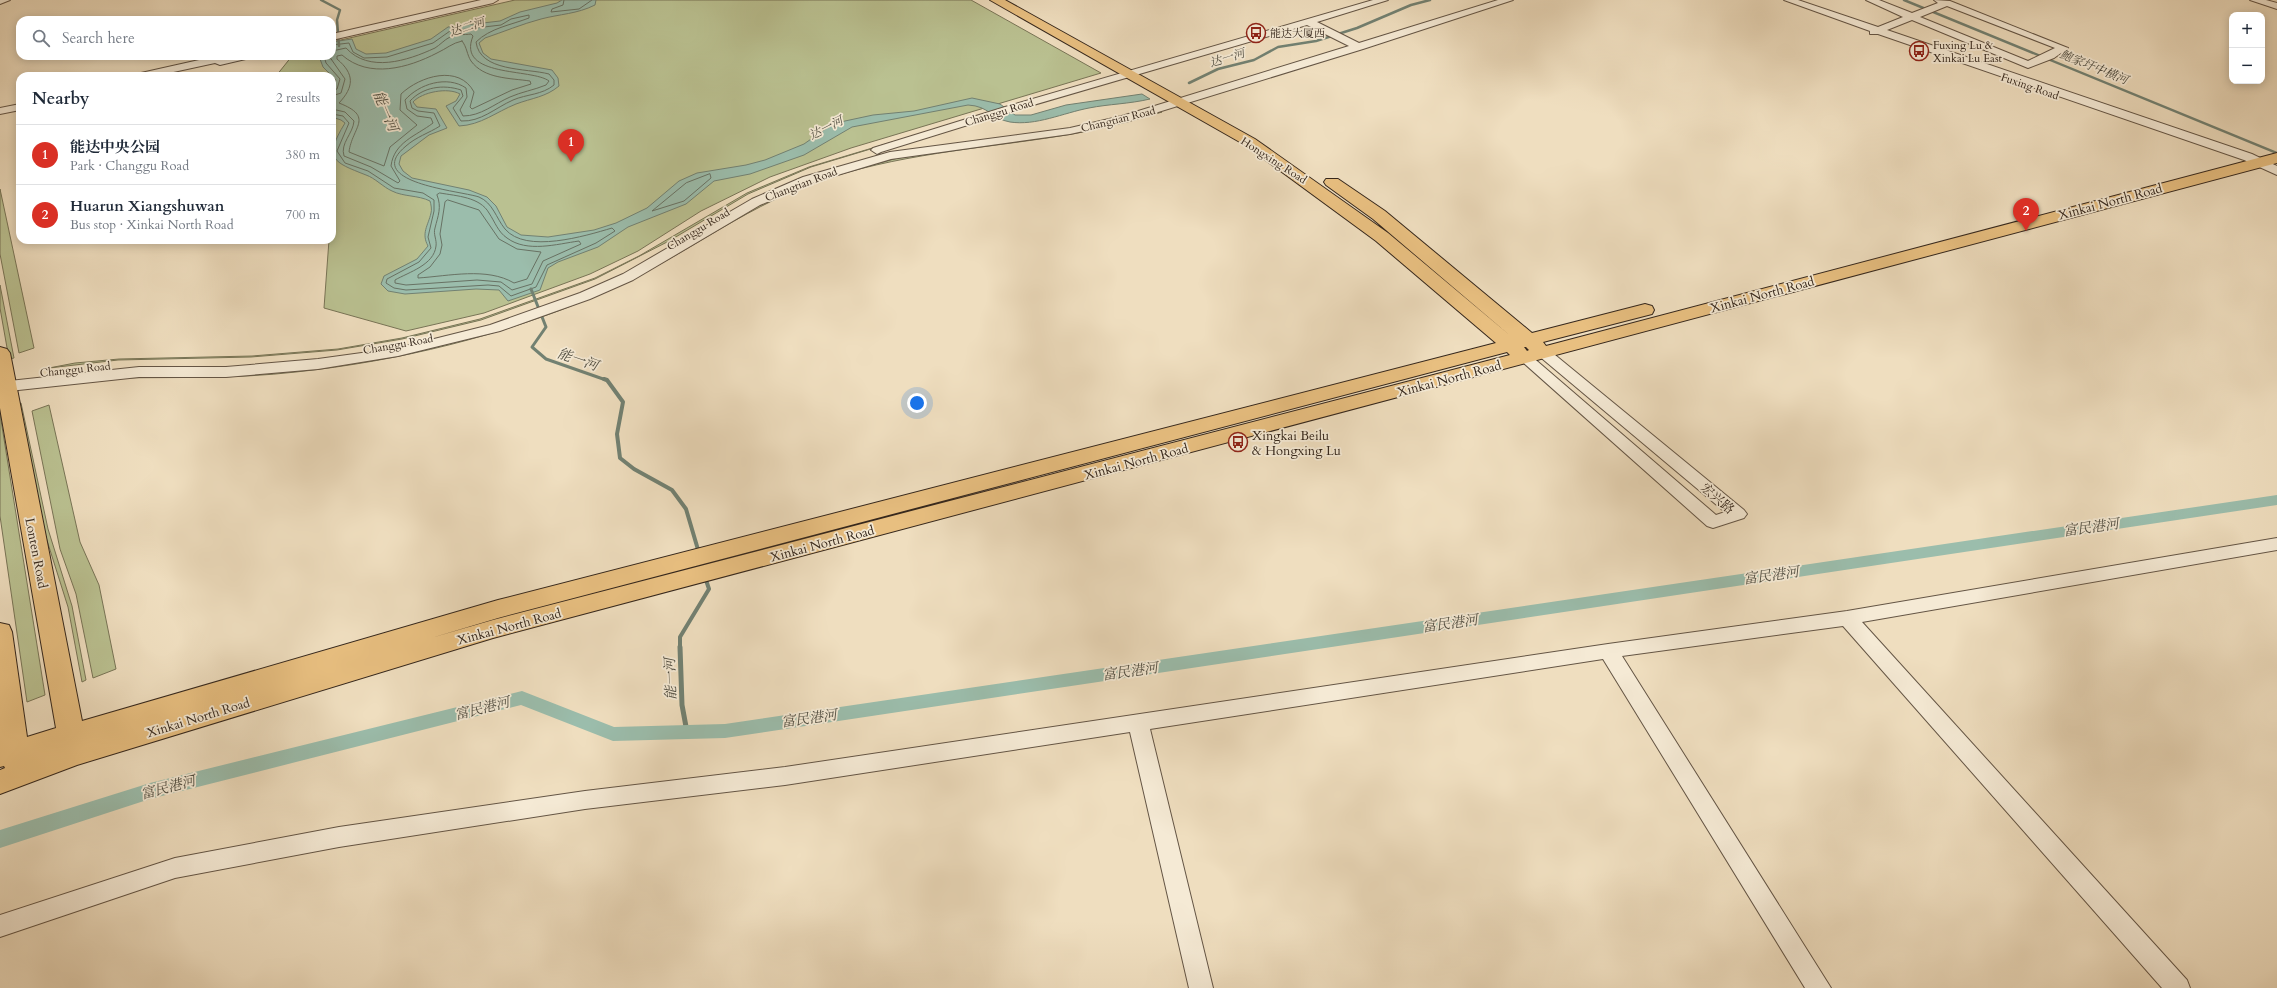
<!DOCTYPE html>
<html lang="en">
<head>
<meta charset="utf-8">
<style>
	:root { --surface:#fff; --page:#f2f2f3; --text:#1f2937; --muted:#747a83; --line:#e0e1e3; --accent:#d93025 }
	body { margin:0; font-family:Cardo,"Noto Serif SC",serif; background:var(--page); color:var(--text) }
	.controls { position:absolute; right:12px; top:12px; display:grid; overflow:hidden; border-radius:8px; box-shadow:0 2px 10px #0003 }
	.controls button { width:36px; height:36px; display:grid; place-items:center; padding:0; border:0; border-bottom:1px solid var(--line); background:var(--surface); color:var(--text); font:20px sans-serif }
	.you { position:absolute; left:917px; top:403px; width:14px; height:14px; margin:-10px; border:3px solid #fff; border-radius:50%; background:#1a73e8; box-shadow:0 0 0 6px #1a73e833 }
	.badge { display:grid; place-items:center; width:26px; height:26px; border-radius:50%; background:var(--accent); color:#fff; font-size:13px; font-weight:700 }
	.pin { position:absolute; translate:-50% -33px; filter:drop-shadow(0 1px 2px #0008) }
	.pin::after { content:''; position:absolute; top:21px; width:14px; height:12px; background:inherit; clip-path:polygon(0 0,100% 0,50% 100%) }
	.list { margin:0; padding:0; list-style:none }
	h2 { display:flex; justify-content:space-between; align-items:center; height:52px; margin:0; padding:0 16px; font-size:17px }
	h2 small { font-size:13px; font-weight:400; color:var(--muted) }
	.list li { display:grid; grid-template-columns:26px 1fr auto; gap:12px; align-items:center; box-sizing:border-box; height:60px; padding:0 16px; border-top:1px solid var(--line) }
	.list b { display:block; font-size:15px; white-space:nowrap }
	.list p { margin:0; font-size:13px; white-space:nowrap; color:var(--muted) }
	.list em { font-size:13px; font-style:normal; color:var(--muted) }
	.icon { flex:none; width:22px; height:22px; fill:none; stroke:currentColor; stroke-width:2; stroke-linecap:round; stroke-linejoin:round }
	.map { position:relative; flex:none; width:2277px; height:988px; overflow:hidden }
	.search { position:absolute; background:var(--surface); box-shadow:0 2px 10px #0003; left:16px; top:16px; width:320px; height:44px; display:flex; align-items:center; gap:10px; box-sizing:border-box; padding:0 14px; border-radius:12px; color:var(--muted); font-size:15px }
	.panel { position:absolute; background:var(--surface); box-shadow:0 2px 10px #0003; left:16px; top:72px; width:320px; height:172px; border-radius:12px }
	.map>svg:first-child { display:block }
	.green { fill:#bac191; stroke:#787456 }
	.water { fill:#9bbdac; stroke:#728172 }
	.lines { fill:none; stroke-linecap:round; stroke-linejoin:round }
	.shore { stroke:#687264; stroke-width:1 }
	.stream-far3 { stroke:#728172; stroke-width:2.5 }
	.stream-far2 { stroke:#728172; stroke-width:3 }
	.stream-far1 { stroke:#728172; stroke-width:4 }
	.stream { stroke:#728172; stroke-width:5 }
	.canal { fill:#9bbdac; fill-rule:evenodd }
	.minor-casing { stroke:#645545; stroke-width:2 }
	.major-casing { stroke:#35271c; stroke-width:2 }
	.minor { fill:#f5ead5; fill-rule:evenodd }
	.major { fill:#e8bf80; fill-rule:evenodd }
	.labels { text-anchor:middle; stroke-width:3.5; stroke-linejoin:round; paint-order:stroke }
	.far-poi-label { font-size:11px; fill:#35271c; stroke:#f5ead5; text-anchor:start }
	.far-street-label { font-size:11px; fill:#35271c; stroke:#f5ead5 }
	.far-water-label { font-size:12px; font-style:italic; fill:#4e4c40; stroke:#f5ead5 }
	.street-label { font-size:13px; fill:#35271c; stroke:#f5ead5 }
	.poi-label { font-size:13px; fill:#35271c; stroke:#f5ead5; text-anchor:start }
	.water-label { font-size:14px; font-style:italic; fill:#4e4c40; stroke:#f5ead5 }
</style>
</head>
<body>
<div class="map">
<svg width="2277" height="988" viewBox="0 0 2277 988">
	<rect width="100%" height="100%" fill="#efdebf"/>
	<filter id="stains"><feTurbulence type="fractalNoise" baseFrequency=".005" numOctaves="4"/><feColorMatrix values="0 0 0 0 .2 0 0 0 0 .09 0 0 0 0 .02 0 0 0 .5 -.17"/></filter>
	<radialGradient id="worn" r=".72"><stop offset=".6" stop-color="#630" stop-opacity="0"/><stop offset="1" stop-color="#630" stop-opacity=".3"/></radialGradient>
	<path class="green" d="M515 0H971L1101 73 851 148 770 177 701 211 638 251 590 274 484 313 406 331 324 308 329 240H332V76H276L292 56H332V42Z
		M1099 80 811 167 748 194 669 241 595 279 481 320 402 339 337 350 251 357 118 360 49 368 75 363 119 359 252 356 338 349 402 338 480 319 595 278 639 256 747 193 809 167Z
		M1162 112C1128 122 1094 131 1060 136 978 149 896 154 817 182 739 209 675 263 598 295 502 336 399 361 296 372 235 379 175 377 114 378L249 375 297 371 377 360 432 348 543 316 599 294 646 272 755 207 818 180 898 158 1061 135Z
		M0 189 34 348 19 353 0 254Z
		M0 285 14 358 9 359 0 308Z
		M21 403 48 529 72 606 86 680 82 682 68 607 44 531 17 404Z
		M49 405 80 542 99 585 116 669 93 678 76 594 60 549 32 411Z
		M0 414 45 695 27 702 0 516Z"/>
	<path class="water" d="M562 0H596L595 5C577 14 560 14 541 19 522 24 503 32 485 38L479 43 483 53 491 59 552 70 558 78 559 86C546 97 532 98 516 104 496 112 481 125 459 126L446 106 456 101 460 94C448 87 422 92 413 102L417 107 436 109 447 128 429 135 401 156 399 164 403 171 412 178 469 190 487 197 496 206 507 227 521 235 548 237 594 230 616 223 647 208 679 181 697 173 746 165 765 160 804 144 831 125 845 121 873 115 914 111 972 98 1000 104 1015 115H1031L1066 105 1142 94 1150 99C1129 104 1109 104 1089 108 1063 113 1036 126 1010 122 992 119 989 106 968 105L852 127 804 155 750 174 714 181 686 204 628 227 598 247 558 262 548 268 540 290 508 301 499 290 476 289 405 294 388 291 381 284 384 276 417 259 428 246C421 233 428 226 431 213 432 210 431 204 430 201 418 195 404 197 392 191 383 187 375 178 366 175 333 162 323 159 345 123L341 120 332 117V89L336 80 323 67 320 59 321 56H332V42L352 39 356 49 366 54 386 53 431 39 448 27 500 21 520 12 557 3Z"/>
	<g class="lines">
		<path class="shore" d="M564 0 563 5 552 9 551 12 579 9 592 0
			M462 41C467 47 467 55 471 61 484 79 510 78 530 81L531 84 512 90 472 109 470 107 474 92C459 64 420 76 401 94L400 110 417 125 390 147 384 166 349 152C352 127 375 117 339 103 354 87 355 74 337 59V56L342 55C369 79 408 68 437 53 446 49 452 43 462 41Z
			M332 45 349 43 353 52 364 58 387 57 433 43 450 31 501 25 511 19 529 15V18C511 25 490 28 476 42 480 72 526 68 549 74L554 80V85C542 95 527 94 513 100 495 108 481 122 461 121L453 108 463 96 461 90C443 84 423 87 410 101L412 108 418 111 434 113 440 126C429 133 416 137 406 146 361 183 462 191 479 197 493 203 496 218 505 229 526 254 585 236 612 228L615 231 596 243 547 265 536 287 511 296 499 286 488 285 406 290 394 288 386 283 387 279 419 262 431 248 428 237 434 211V200L423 193 394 188 368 171 345 163 337 151 349 123 343 116 332 114
			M332 51 346 48C369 73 407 61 435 48 440 45 444 40 450 37 456 34 464 35 471 34L473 36C456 78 532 68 549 81L546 85C534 90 521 92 510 97 494 104 481 116 463 116L460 110 467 97 466 88C447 75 419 84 405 100L407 109 417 116 431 118 433 123C416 136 394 142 391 166L400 181 398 183 371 167 344 156C340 143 353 134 354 121L345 112 332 109
			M324 56 326 63 340 79 337 89 332 91
			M329 56 345 79 341 93 332 96
			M710 174 711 178 684 201 652 211 686 183Z
			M440 193C457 196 480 197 489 213 495 222 498 232 507 238 527 253 557 244 579 241L581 244 543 261 532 284 512 290 501 282 477 280 406 285 395 283V280C409 272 434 265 436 246 437 240 433 234 435 228 438 216 442 207 437 195Z
			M448 200 479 210 499 239 517 249 541 252 527 279 514 283C487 267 449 276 418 278V275L430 267 440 254 442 245 440 234 445 202Z"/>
		<path class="stream-far3" d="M321 0 340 10 337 20 339 46
			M1904 0 2277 153
			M1189 83 1218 69 1254 60 1278 47 1316 41 1357 28 1411 5 1430 0"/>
		<path class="stream-far2" d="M531 289 546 327 532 347 546 359 606 380"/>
		<path class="stream-far1" d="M604 379 607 380 623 402 617 434 620 458 634 469 672 490 686 509 699 553
			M680 648V637L709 589 705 577"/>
		<path class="stream" d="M680 647 682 705 687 732"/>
		<path class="canal" d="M2277 495V505L725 738 613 741 521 705 150 799 0 848V830L150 783 522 691 614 727 725 724Z"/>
		<g class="minor-casing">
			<path id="minor" d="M0 0H10L0 4Z
				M481 0H498L493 3 332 40V34Z
				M1373 0H1388L1317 22 1359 43 1498 0H1513L1363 49 1129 121 1070 134 891 159 811 183 760 205 633 280 590 299 500 331 398 356 318 369 226 377H139L0 392V382L139 367H226L318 359 398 348 490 325 580 293 623 274 752 199 803 177 890 152 1070 128 1122 116 1349 46 1307 25 1013 111 881 152 877 154 871 150 873 148 1005 107Z
				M1784 0H1798L1878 27 1903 17 1866 0H1879L1912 13 1938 3 1934 0 1950 1 2068 48 2054 58 2028 68 1912 20 1887 30 2252 154 2277 166V175L2244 160 1878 34H1870V31ZM1947 6 2055 48 2028 61 1920 17Z
				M2250 0H2266L2277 3V9Z
				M217 56H251L250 58 220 65 215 63 155 76H136L141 73Z
				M20 104V110L0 114V108Z
				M1544 349 1549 350 1744 510 1747 514 1744 518 1713 528 1707 526 1518 358 1525 354 1530 355 1716 515 1725 512 1539 356 1537 353Z
				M2277 538V550L1862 622 2187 980 2190 988H2162L1843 626 1622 656 1831 988H1805L1603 659 1150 729 1213 988H1189L1130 732 785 785 585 809 339 847 175 878 0 937V915L175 858 339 827 585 791 785 767 1608 644 1847 611Z"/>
		</g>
		<g class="major-casing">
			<path id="major" d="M990 0H1005L1255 139 1388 233 1513 338 1373 219 1326 185 1324 182 1326 179H1338L1385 211 1532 333 1645 304 1652 306 1654 310 1652 314 1543 342 1546 346 2277 153V163L493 638 77 765 0 794V770L5 768 4 766 0 767V623L9 625 12 632 27 737 56 728 0 408V347L7 349 10 353 82 721 498 600 1496 343 1376 241 1245 145ZM1524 347H1526L1529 350 1527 351ZM1507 352 1510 355 493 620 431 638 498 618Z"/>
		</g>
		<use href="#minor" class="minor"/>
		<use href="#major" class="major"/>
	</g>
	<defs>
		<g id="bus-ring" transform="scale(1)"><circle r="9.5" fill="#f5ead5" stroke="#8f2418" stroke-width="1.5"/><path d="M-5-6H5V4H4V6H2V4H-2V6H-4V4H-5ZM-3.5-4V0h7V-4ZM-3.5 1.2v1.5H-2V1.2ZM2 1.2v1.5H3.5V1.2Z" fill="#8f2418"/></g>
	</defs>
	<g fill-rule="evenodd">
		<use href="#bus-ring" x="1256" y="33"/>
		<use href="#bus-ring" x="1919" y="51"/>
		<use href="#bus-ring" x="1238" y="442"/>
	</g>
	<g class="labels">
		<g class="far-poi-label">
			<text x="1270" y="37">能达大厦西</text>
			<text x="1933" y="49">Fuxing Lu &amp;<tspan x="1933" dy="13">Xinkai Lu East</tspan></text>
		</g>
		<g class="far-street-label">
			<text transform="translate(2030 86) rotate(19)" y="4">Fuxing Road</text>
			<text transform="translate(999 112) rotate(-17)" y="4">Changgu Road</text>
			<text transform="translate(1118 119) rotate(-14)" y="4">Changtian Road</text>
			<text transform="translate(1274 160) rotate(33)" y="4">Hongxing Road</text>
			<text transform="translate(801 184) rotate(-21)" y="4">Changtian Road</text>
			<text transform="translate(698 229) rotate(-31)" y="4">Changgu Road</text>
			<text transform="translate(398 344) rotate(-10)" y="4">Changgu Road</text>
			<text transform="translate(75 369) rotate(-6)" y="4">Changgu Road</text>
		</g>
		<g class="far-water-label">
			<text transform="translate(467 27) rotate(-18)" y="4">达二河</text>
			<text transform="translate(1227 58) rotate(-17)" y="4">达一河</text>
			<text transform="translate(2094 67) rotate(22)" y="4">鲍家圩中横河</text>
			<text transform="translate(826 128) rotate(-27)" y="4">达一河</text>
		</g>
		<g class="street-label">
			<text transform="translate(2110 201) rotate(-15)" y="5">Xinkai North Road</text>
			<text transform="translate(1762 294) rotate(-15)" y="5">Xinkai North Road</text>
			<text transform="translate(1449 378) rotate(-15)" y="5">Xinkai North Road</text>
			<text transform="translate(1136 461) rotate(-15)" y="5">Xinkai North Road</text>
			<text transform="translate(1718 498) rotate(41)" y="5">宏兴路</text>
			<text transform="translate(822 543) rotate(-15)" y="5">Xinkai North Road</text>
			<text transform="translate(37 553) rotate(79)" y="5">Lonten Road</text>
			<text transform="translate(509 626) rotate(-15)" y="5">Xinkai North Road</text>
			<text transform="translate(198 717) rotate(-17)" y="5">Xinkai North Road</text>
		</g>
		<g class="poi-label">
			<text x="1252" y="440">Xingkai Beilu<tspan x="1252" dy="15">&amp; Hongxing Lu</tspan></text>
		</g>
		<g class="water-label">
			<text transform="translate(386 111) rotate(67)" y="5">能一河</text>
			<text transform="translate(578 359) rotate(19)" y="5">能一河</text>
			<text transform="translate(2091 527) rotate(-8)" y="5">富民港河</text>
			<text transform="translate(1771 575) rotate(-8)" y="5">富民港河</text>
			<text transform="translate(1450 623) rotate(-8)" y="5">富民港河</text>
			<text transform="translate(1130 671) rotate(-8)" y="5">富民港河</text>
			<text transform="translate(670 679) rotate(-92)" y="5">能一河</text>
			<text transform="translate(482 708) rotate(-14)" y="5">富民港河</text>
			<text transform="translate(809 718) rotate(-8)" y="5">富民港河</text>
			<text transform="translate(168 787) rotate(-15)" y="5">富民港河</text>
		</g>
	</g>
	<rect width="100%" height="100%" filter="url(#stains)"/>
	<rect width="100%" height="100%" fill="url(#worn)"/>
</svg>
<div class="controls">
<button>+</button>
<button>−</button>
</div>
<div class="you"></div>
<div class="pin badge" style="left:571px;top:162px">1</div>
<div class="pin badge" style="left:2026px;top:231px">2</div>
<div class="search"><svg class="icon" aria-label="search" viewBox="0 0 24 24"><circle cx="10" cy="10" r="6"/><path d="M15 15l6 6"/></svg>Search here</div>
<section class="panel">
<h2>Nearby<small>2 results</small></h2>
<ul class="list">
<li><span class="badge">1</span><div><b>能达中央公园</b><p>Park · Changgu Road</p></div><em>380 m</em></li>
<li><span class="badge">2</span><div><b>Huarun Xiangshuwan</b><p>Bus stop · Xinkai North Road</p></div><em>700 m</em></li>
</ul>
</section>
</div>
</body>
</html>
